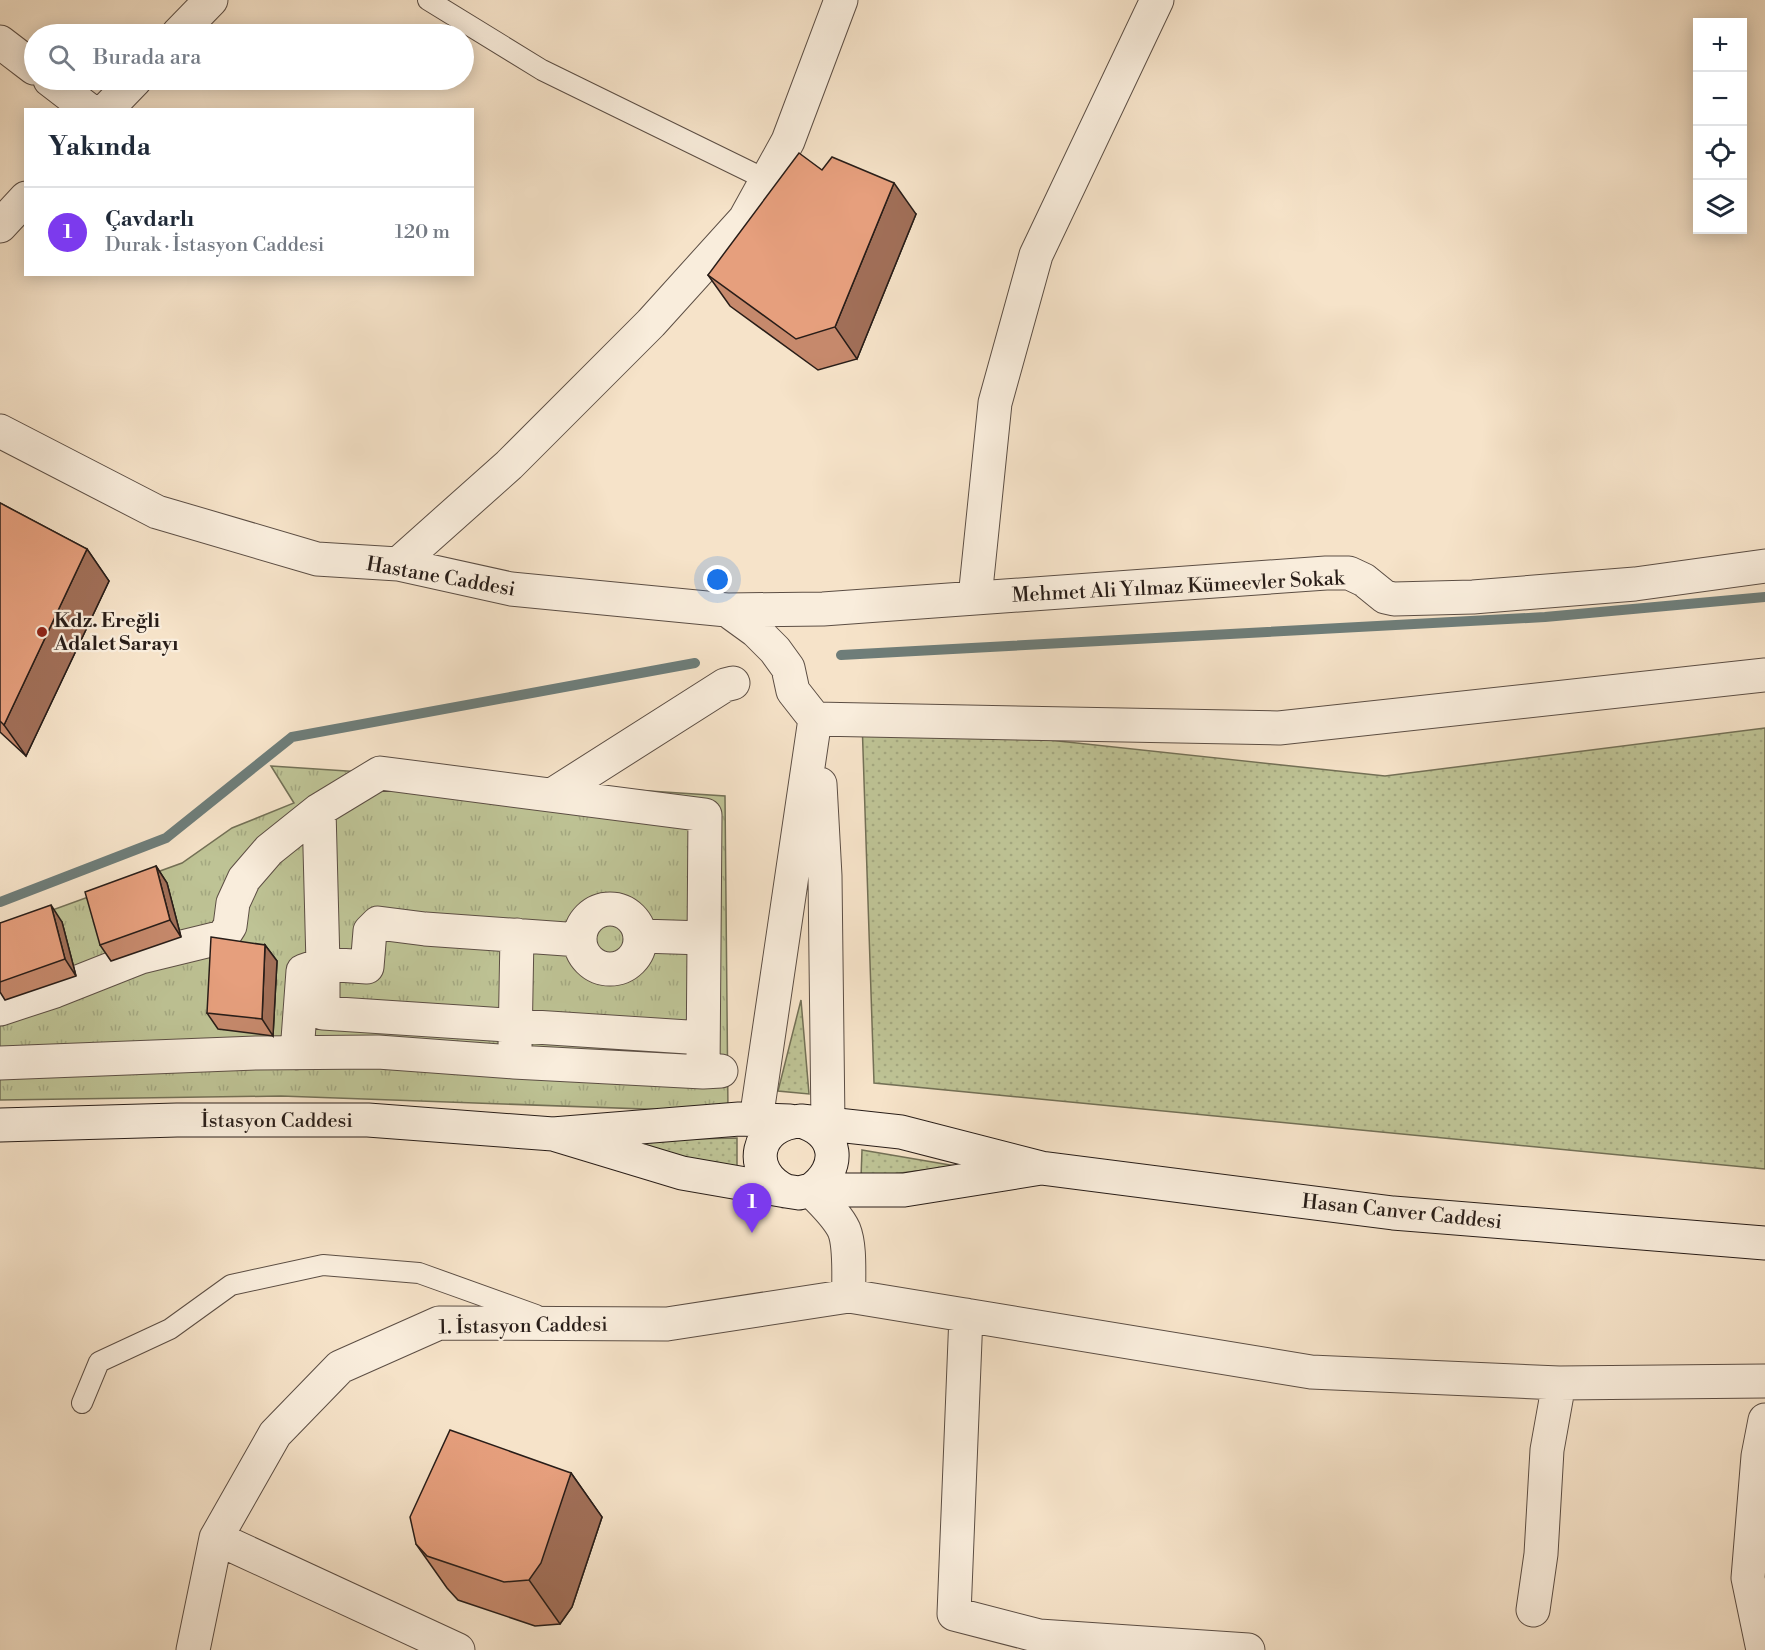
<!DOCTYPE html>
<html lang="tr">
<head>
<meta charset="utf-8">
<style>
	:root { --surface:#fff; --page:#f2f2f3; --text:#1f2937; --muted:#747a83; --line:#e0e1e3; --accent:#7c3aed }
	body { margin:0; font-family:"Libre Bodoni",serif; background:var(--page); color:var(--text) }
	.controls { position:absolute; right:18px; top:18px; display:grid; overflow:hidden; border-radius:0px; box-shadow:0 3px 15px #0003 }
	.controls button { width:54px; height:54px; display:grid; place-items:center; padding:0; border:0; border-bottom:2px solid var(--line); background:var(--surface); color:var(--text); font:30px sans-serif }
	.you { position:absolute; left:718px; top:580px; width:21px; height:21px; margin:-15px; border:4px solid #fff; border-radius:50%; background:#1a73e8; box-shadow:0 0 0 9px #1a73e833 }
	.badge { display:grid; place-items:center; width:39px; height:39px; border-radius:50%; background:var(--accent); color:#fff; font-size:20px; font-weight:700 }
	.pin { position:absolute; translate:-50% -50px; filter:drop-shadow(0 2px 3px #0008) }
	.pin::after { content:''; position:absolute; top:32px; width:21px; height:18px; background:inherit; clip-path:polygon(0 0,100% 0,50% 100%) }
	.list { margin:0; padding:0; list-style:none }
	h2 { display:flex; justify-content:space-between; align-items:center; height:78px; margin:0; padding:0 24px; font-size:26px }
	h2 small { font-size:20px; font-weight:400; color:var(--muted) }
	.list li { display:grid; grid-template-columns:39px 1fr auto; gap:18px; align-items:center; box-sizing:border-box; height:90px; padding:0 24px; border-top:2px solid var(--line) }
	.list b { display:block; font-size:22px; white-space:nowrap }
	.list p { margin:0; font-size:20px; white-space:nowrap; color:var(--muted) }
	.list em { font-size:20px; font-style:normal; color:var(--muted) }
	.icon { flex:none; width:33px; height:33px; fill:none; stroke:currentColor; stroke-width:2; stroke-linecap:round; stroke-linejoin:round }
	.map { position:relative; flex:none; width:1765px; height:1650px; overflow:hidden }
	.search { position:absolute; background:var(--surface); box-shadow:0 3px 15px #0003; left:24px; top:24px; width:450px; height:66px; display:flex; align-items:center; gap:15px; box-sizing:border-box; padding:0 21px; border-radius:33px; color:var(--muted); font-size:22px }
	.panel { position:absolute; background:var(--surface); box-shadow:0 3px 15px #0003; left:24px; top:108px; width:450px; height:168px; border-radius:0px }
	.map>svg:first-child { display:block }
	.grass { fill:url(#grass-dots); stroke:#737056; stroke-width:1.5 }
	.park { fill:url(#park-tufts); stroke:#737056; stroke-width:1.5 }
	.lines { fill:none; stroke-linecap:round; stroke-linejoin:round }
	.stream { stroke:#6e7d79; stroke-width:10 }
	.lane-casing { stroke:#5c4e44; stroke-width:22 }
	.street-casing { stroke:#5c4e44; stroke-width:35 }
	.secondary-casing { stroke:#281d18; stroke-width:35 }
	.lane { stroke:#f9eddc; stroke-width:20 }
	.street { stroke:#f9eddc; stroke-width:33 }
	.secondary { stroke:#f9eddc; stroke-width:33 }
	.wall { fill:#c6896c; stroke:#281d18; stroke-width:1.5 }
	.shaded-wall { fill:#a16f58; stroke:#281d18; stroke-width:1.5 }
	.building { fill:#e69f7d; stroke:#281d18; stroke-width:1.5 }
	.poi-dot { fill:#8f2418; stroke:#f9eddc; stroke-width:2 }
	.labels { text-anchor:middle; stroke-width:4.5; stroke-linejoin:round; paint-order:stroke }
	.street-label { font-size:20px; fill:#281d18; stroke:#f9eddc }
	.poi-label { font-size:20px; font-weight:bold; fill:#281d18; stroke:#f9eddc; text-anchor:start }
</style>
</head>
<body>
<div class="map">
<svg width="1765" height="1650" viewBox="0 0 1765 1650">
	<defs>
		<pattern id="grass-dots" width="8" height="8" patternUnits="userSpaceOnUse" patternTransform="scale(1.5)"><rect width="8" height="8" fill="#bec395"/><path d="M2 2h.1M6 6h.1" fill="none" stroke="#a3a780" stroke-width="1.8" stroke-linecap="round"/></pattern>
		<pattern id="park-tufts" width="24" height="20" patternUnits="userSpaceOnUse" patternTransform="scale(1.5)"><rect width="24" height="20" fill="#bec395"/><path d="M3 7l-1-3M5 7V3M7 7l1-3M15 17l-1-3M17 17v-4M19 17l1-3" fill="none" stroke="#a3a780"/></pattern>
	</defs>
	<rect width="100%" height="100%" fill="#f6e3c9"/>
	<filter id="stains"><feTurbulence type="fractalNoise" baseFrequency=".00333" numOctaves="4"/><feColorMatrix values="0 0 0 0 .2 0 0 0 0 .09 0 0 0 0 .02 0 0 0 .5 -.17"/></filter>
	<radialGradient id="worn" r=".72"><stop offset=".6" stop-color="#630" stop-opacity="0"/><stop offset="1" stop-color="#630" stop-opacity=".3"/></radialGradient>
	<path class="grass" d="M862 720 1385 776 1765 728V1169L874 1083Z
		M801 1000 809 1094 778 1091Z
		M737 1138V1170L605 1141Z
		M862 1150 956 1166 861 1178Z"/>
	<path class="park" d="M271 766 725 796 728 1112 281 1096 0 1100V929L182 863 232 828 294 803Z"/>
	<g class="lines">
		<path class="stream" d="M841 655 1545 617 1765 597
			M0 902 166 838 292 737 695 663"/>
		<g class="lane-casing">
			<path id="lane" d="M428 0 542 70 767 180
				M82 1403 99 1362 170 1329 231 1285 323 1265 419 1273 536 1315"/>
		</g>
		<g class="street-casing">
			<path id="street" d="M178 34 211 0
				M0 42 34 68
				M50 80 89 110
				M106 110 135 80
				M0 226 26 198
				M0 431 157 512 317 559 398 564 511 589 727 610 756 631 775 650 788 668 793 691 815 719
				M398 564 509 465 651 323 745 219 788 141 841 0
				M975 598 995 403 1036 255 1157 0
				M727 610 823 609 1326 573H1349L1364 580 1385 597 1394 599 1473 597 1635 584 1765 566
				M815 719 1279 728 1765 675
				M820 784 825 876 828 1124
				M552 795 725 685 733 683
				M319 810 323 964V1013L703 1038
				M580 939a30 30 0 1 1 60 0a30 30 0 1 1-60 0Z
				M641 936 704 938
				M0 1009 55 991 141 957 223 937 230 926 233 903 244 879 269 850 319 810 380 773 705 815 703 1072
				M515 1047 517 935
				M297 1053 303 971 323 964 367 967 370 931 378 923 425 929 580 940
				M0 1063 256 1053 378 1052 514 1062 703 1072 721 1071
				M756 1120 815 719
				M811 1190C822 1202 837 1215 844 1230 851 1247 848 1278 849 1296
				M966 1315 954 1614 1039 1636 1248 1650
				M216 1538 458 1650
				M1533 1610 1541 1554 1547 1450 1559 1383
				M193 1650 216 1538 275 1434 340 1367 439 1323 667 1324 849 1296 1311 1372 1559 1383 1765 1381
				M1763 1650 1748 1578 1758 1456 1765 1420"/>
		</g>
		<g class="secondary-casing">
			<path id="secondary" d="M801 1121C839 1133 842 1168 811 1190
				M0 1125 177 1120H368L553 1134
				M1041 1168 1393 1213 1765 1243
				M786 1191C745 1172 755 1123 801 1121L901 1132 1041 1168 904 1190H811L799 1193 786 1191 682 1173 553 1134 739 1119 790 1121"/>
		</g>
		<use href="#lane" class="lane"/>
		<use href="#street" class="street"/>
		<use href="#secondary" class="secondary"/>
	</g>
	<path class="wall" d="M822 170 916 214 857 359 818 370 730 306 708 275Z
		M0 503 87 549 109 581 26 756 0 732Z
		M156 866 167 883 181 937 111 961 100 945Z
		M62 922 76 976 5 1000 0 992V923Z
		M265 945 277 961 273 1036 218 1029 207 1013Z
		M571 1473 602 1517 572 1607 560 1624 535 1626 458 1600 447 1588 416 1544Z"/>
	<path class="shaded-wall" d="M894 183 916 214 857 359 835 327Z
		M87 549 109 581 26 756 4 725Z
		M156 866 167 883 181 937 170 920Z
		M51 905 62 922 76 976 65 959Z
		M265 945 277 961 273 1036 262 1019Z
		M571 1473 602 1517 572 1607 560 1624 529 1580Z"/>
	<path class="building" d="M799 153 822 170 832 157 894 183 835 327 796 339 708 275Z
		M0 503 87 549 4 725 0 721Z
		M156 866 170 920 100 945 85 892Z
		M51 905 65 959 0 982V923Z
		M211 937 265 945 262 1019 207 1013Z
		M450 1430 571 1473 541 1563 529 1580 504 1582 427 1556 416 1544 410 1517Z"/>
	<circle class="poi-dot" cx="42" cy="632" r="6"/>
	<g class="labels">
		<g class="street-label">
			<text transform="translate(441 576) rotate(10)" y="7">Hastane Caddesi</text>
			<text transform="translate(1178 586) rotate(-3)" y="7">Mehmet Ali Yılmaz Kümeevler Sokak</text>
			<text x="277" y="1127">İstasyon Caddesi</text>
			<text transform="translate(1402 1211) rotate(6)" y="7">Hasan Canver Caddesi</text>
			<text transform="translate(523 1325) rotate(-1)" y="7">1. İstasyon Caddesi</text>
		</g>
		<g class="poi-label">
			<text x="54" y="627">Kdz. Ereğli<tspan x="54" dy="23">Adalet Sarayı</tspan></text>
		</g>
	</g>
	<rect width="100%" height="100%" filter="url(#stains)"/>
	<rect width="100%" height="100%" fill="url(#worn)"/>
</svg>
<div class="controls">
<button>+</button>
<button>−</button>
<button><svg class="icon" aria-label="locate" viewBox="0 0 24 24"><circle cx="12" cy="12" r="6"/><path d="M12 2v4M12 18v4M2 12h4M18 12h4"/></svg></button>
<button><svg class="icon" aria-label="layers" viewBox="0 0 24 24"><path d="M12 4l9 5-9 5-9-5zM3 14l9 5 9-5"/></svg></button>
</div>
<div class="you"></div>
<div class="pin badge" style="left:752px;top:1233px">1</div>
<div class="search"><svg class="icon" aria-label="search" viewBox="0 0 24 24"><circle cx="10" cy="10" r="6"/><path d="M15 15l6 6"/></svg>Burada ara</div>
<section class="panel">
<h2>Yakında<small></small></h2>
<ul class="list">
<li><span class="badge">1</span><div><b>Çavdarlı</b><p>Durak · İstasyon Caddesi</p></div><em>120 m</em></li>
</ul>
</section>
</div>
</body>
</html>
